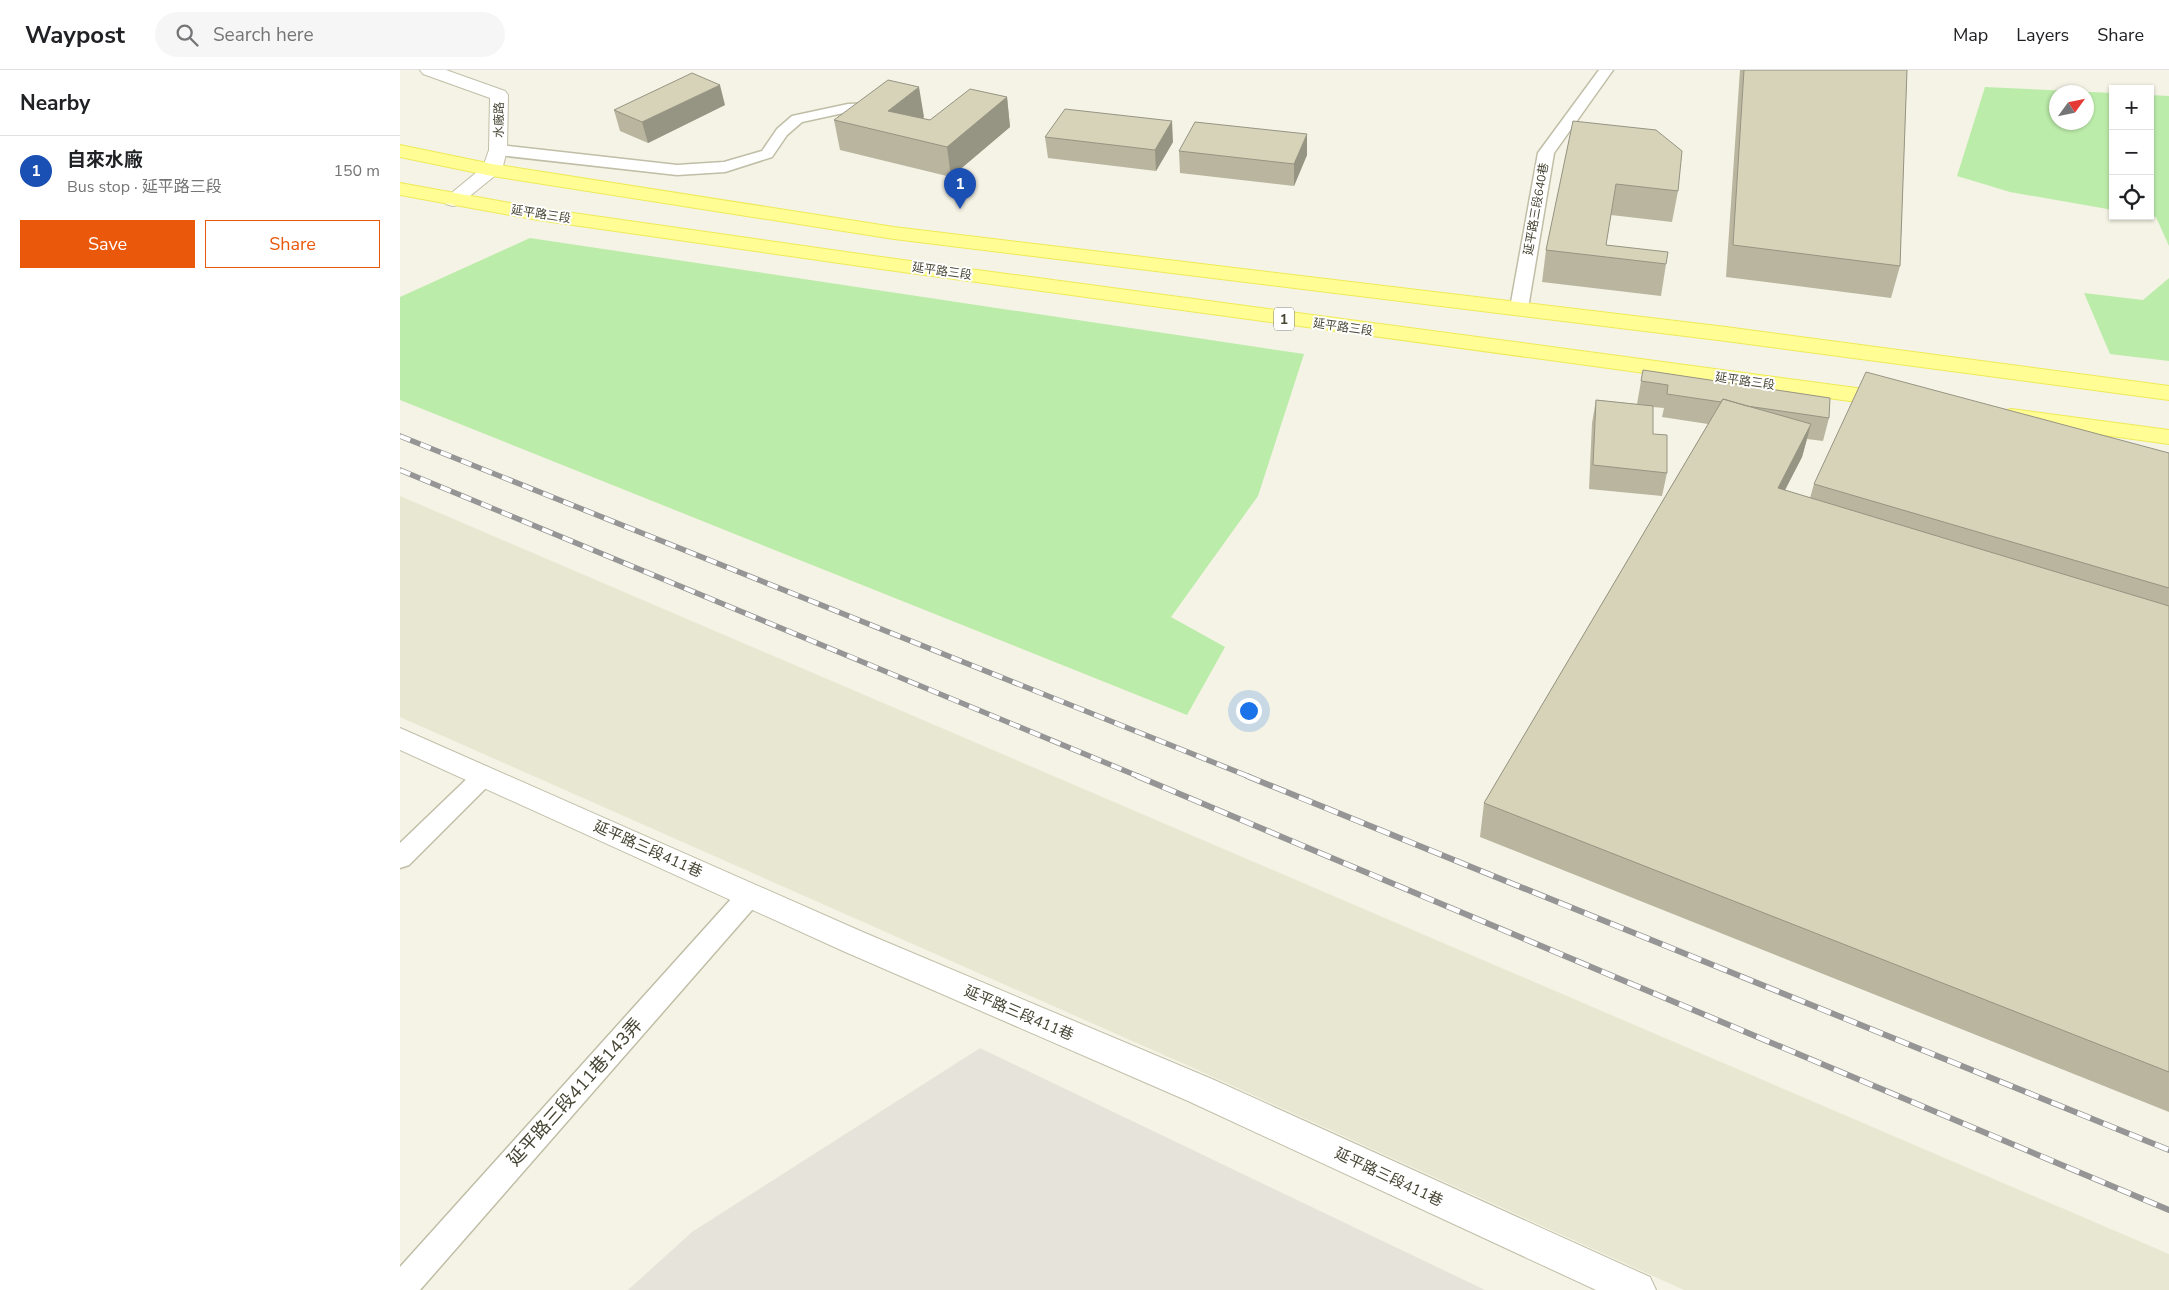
<!DOCTYPE html>
<html lang="en">
<head>
<meta charset="utf-8">
<style>
	:root { --surface:#fff; --page:#f6f6f6; --text:#202124; --muted:#757577; --line:#e0e0e0; --accent:#ea580c }
	body { margin:0; font-family:"Nunito Sans","Noto Sans TC",sans-serif; background:var(--page); color:var(--text) }
	.controls { position:absolute; right:15px; top:15px; display:grid; overflow:hidden; border-radius:0px; box-shadow:0 1px 4px #0004 }
	.controls button { width:45px; height:45px; display:grid; place-items:center; padding:0; border:0; border-bottom:1px solid var(--line); background:var(--surface); color:var(--text); font:25px sans-serif }
	.compass { position:absolute; left:1649px; top:15px; width:45px; height:45px; border-radius:50%; background:var(--surface); box-shadow:0 1px 4px #0004; rotate:57deg }
	.you { position:absolute; left:848px; top:640px; width:18px; height:18px; margin:-12px; border:4px solid #fff; border-radius:50%; background:#1a73e8; box-shadow:0 0 0 8px #1a73e833 }
	.badge { display:grid; place-items:center; width:32px; height:32px; border-radius:50%; background:var(--accent); color:#fff; font-size:16px; font-weight:700 }
	.pin { position:absolute; translate:-50% -41px; filter:drop-shadow(0 1px 2px #0008) }
	.pin::after { content:''; position:absolute; top:26px; width:18px; height:15px; background:inherit; clip-path:polygon(0 0,100% 0,50% 100%) }
	.list { margin:0; padding:0; list-style:none }
	h2 { display:flex; justify-content:space-between; align-items:center; height:65px; margin:0; padding:0 20px; font-size:21px }
	h2 small { font-size:16px; font-weight:400; color:var(--muted) }
	.list li { display:grid; grid-template-columns:32px 1fr auto; gap:15px; align-items:center; box-sizing:border-box; height:70px; padding:0 20px; border-top:1px solid var(--line) }
	.list b { display:block; font-size:19px; white-space:nowrap }
	.list p { margin:0; font-size:16px; white-space:nowrap; color:var(--muted) }
	.list em { font-size:16px; font-style:normal; color:var(--muted) }
	.actions { display:flex; gap:10px; padding:15px 20px }
	.actions a { flex:1; padding:11px 0; border:1px solid var(--accent); border-radius:0px; text-align:center; font-size:18px; color:var(--accent) }
	.actions .main { background:var(--accent); color:#fff }
	.icon { flex:none; width:28px; height:28px; fill:none; stroke:currentColor; stroke-width:2; stroke-linecap:round; stroke-linejoin:round }
	.map { position:relative; flex:none; width:1769px; height:1220px; overflow:hidden }
	header { display:flex; align-items:center; gap:30px; box-sizing:border-box; height:70px; padding:0 25px; background:var(--surface); border-bottom:1px solid var(--line) }
	header strong { font-size:24px }
	nav { display:flex; gap:28px; margin-inline-start:auto; font-size:18px }
	.search { width:350px; height:45px; background:var(--page); display:flex; align-items:center; gap:12px; box-sizing:border-box; padding:0 18px; border-radius:28px; color:var(--muted); font-size:19px }
	main { display:flex }
	aside { flex:1; background:var(--surface) }
	.map>svg:first-child { display:block }
	.residential { fill:#e8e7d2 }
	.industrial { fill:#e6e4da }
	.green { fill:#bcecaa; fill-rule:evenodd }
	.lines { fill:none; stroke-linecap:round; stroke-linejoin:round }
	.lane-casing { stroke:#c0bea6; stroke-width:3 }
	.street-casing { stroke:#c0bea6; stroke-width:2 }
	.primary-casing { stroke:#eeea59; stroke-width:2 }
	.lane { fill:#fff; fill-rule:evenodd }
	.street { fill:#fff; fill-rule:evenodd }
	.primary { fill:#fffd93; fill-rule:evenodd }
	.rail-far1-casing { stroke:#959595; stroke-width:5.5 }
	.rail-casing { stroke:#959595; stroke-width:6 }
	.rail-far1 { stroke:#fff; stroke-width:4; stroke-dasharray:11; stroke-linecap:butt }
	.rail { stroke:#fff; stroke-width:4.5; stroke-dasharray:14; stroke-linecap:butt }
	.wall { fill:#b9b59f }
	.shaded-wall { fill:#969482 }
	.building { fill:#d7d3b9; stroke:#969482 }
	.labels { text-anchor:middle; stroke-width:4; stroke-linejoin:round; paint-order:stroke }
	.far-street-label { font-size:12px; fill:#474534; stroke:#fff }
	.shield { fill:#fff; stroke:#7e7d71; stroke-width:1 }
	.shield-label { font-size:14px; font-weight:bold; fill:#474534 }
	.street-label { font-size:15px; fill:#474534; stroke:#fff }
	.near-street-label { font-size:18px; fill:#474534; stroke:#fff }
</style>
</head>
<body>
<header>
<strong>Waypost</strong>
<div class="search"><svg class="icon" aria-label="search" viewBox="0 0 24 24"><circle cx="10" cy="10" r="6"/><path d="M15 15l6 6"/></svg>Search here</div>
<nav><a>Map</a><a>Layers</a><a>Share</a></nav>
</header>
<main>
<aside>
<h2>Nearby<small></small></h2>
<ul class="list">
<li><span class="badge" style="background:#1a4fb4">1</span><div><b>自來水廠</b><p>Bus stop · 延平路三段</p></div><em>150 m</em></li>
</ul>
<div class="actions"><a class="main">Save</a><a>Share</a></div>
</aside>
<div class="map">
<svg width="1769" height="1220" viewBox="0 0 1769 1220">
	<rect width="100%" height="100%" fill="#f4f3e5"/>
	<path class="residential" d="M0 426 1769 1184V1220H1284L791 997 0 647Z"/>
	<path class="industrial" d="M580 978 1085 1220H228L292 1162Z"/>
	<path class="green" d="M1585 17 1713 23V140L1610 122 1557 106ZM1686 22V52H1656V22Z
		M1750 25 1769 26V176L1756 147 1750 146Z
		M130 168 904 284 858 426 771 547 825 577 787 645 0 330V227Z
		M1769 208V291L1710 284 1684 223 1743 230Z"/>
	<g class="lines">
		<g class="lane-casing">
			<path id="lane" d="M1199 0H1213L1154 83 1128 238 1125 242 1119 243 1113 242 1110 238 1138 83Z
				M476 33 481 34 483 37 481 40 448 42 402 52 387 65 372 87 325 102 277 105 98 85 93 83 90 80 93 77 98 75 277 95 324 92 362 81 377 59 392 46 448 34Z
				M84 697 92 700 96 706 92 712 9 795 0 798V773L76 700Z
				M350 815 359 818 363 825 359 832 20 1220H0V1197L341 818Z"/>
		</g>
		<g class="street-casing">
			<path id="street" d="M20 0H46L105 21 108 25 107 80 102 100 60 134 53 136 46 134 43 130 83 97 89 80 90 28 23 4Z
				M0 658 465 863 812 1009 1250 1207 1256 1220H1196L788 1031 443 881 0 680Z"/>
		</g>
		<g class="primary-casing">
			<path id="primary" d="M0 75 92 94 494 157 1326 257 1769 316V330L1326 271 494 169 92 106 0 87Z
				M0 113 138 138 481 187 1494 323 1502 325 1505 330 1502 335 1494 337 481 199 138 150 0 125Z
				M1611 339 1769 360V374L1603 351 1599 346 1603 341Z"/>
		</g>
		<use href="#lane" class="lane"/>
		<use href="#street" class="street"/>
		<use href="#primary" class="primary"/>
		<g class="rail-far1-casing">
			<path id="rail-far1" d="M0 366 850 707
				M0 400 740 707"/>
		</g>
		<g class="rail-casing">
			<path id="rail" d="M737 706 1769 1140
				M847 706 1769 1080"/>
		</g>
		<use href="#rail-far1" class="rail-far1"/>
		<use href="#rail" class="rail"/>
	</g>
	<path class="wall" d="M1340 0H1507L1500 196 1491 228 1326 207Z
		M607 27 610 57 551 107 440 80 434 50 524 47 522 48 530 50Z
		M325 35 248 73 220 61 214 40Z
		M1173 51 1278 121 1272 152 1211 145 1206 175 1266 194 1261 226 1142 212 1146 180Z
		M645 67 773 72 756 101 648 88Z
		M779 81 907 85 894 116 780 103Z
		M1243 300 1429 348 1423 371 1407 369 1402 387 1385 420 1410 428 1414 414 1769 383V1042L1080 767 1084 733 1308 354 1262 347 1264 338 1253 337V364L1267 403 1262 426 1189 419 1192 353 1196 330 1237 334Z"/>
	<path class="shaded-wall" d="M320 15 325 35 248 73 242 52Z
		M519 17 524 47 500 66 488 41Z
		M607 27 610 57 551 107 547 77Z
		M772 51 773 72 756 101 755 80Z
		M907 64V85L894 116V94Z
		M1411 354 1402 387 1369 451 1378 418Z"/>
	<path class="building" d="M1344 0H1507L1500 196 1333 175Z
		M292 3 320 15 242 52 214 40Z
		M488 10 519 17 488 41 530 50 570 19 607 27 547 77 434 50Z
		M665 39 772 51 755 80 645 67Z
		M1173 51 1256 60 1282 81 1278 121 1216 114 1206 175 1268 182 1266 194 1146 180Z
		M795 52 907 64 894 94 779 81Z
		M1243 300 1430 328 1429 348 1347 336 1323 329 1321 332 1267 324 1268 315 1241 311Z
		M1466 302 1769 383V518L1414 414Z
		M1323 329 1411 354 1378 418 1769 536V1002L1084 733Z
		M1196 330 1253 336V364L1267 365V403L1193 395Z"/>
	<g class="labels">
		<g class="far-street-label">
			<text transform="translate(99 50) rotate(-89)" y="4">水廠路</text>
			<text transform="translate(1136 139) rotate(-80)" y="4">延平路三段640巷</text>
			<text transform="translate(141 144) rotate(9)" y="4">延平路三段</text>
			<text transform="translate(542 201) rotate(8)" y="4">延平路三段</text>
			<text transform="translate(943 257) rotate(8)" y="4">延平路三段</text>
			<text transform="translate(1345 311) rotate(8)" y="4">延平路三段</text>
		</g>
		<rect class="shield" x="874" y="237.5" width="20" height="23" rx="4"/>
		<g class="shield-label">
			<text x="884" y="254">1</text>
		</g>
		<g class="street-label">
			<text transform="translate(248 779) rotate(24)" y="5">延平路三段411巷</text>
			<text transform="translate(619 943) rotate(23)" y="5">延平路三段411巷</text>
			<text transform="translate(989 1107) rotate(25)" y="5">延平路三段411巷</text>
		</g>
		<g class="near-street-label">
			<text transform="translate(175 1022) rotate(-48)" y="6">延平路三段411巷143弄</text>
		</g>
	</g>
</svg>
<div class="controls">
<button>+</button>
<button>−</button>
<button><svg class="icon" aria-label="locate" viewBox="0 0 24 24"><circle cx="12" cy="12" r="6"/><path d="M12 2v4M12 18v4M2 12h4M18 12h4"/></svg></button>
</div>
<svg class="compass" viewBox="-18 -18 36 36"><path d="M0-13l5 13h-10z" fill="#e53935"/><path d="M0 13l5-13h-10z" fill="#757577"/></svg>
<div class="you"></div>
<div class="pin badge" style="left:560px;top:139px;background:#1a4fb4">1</div>
</div>
</main>
</body>
</html>
